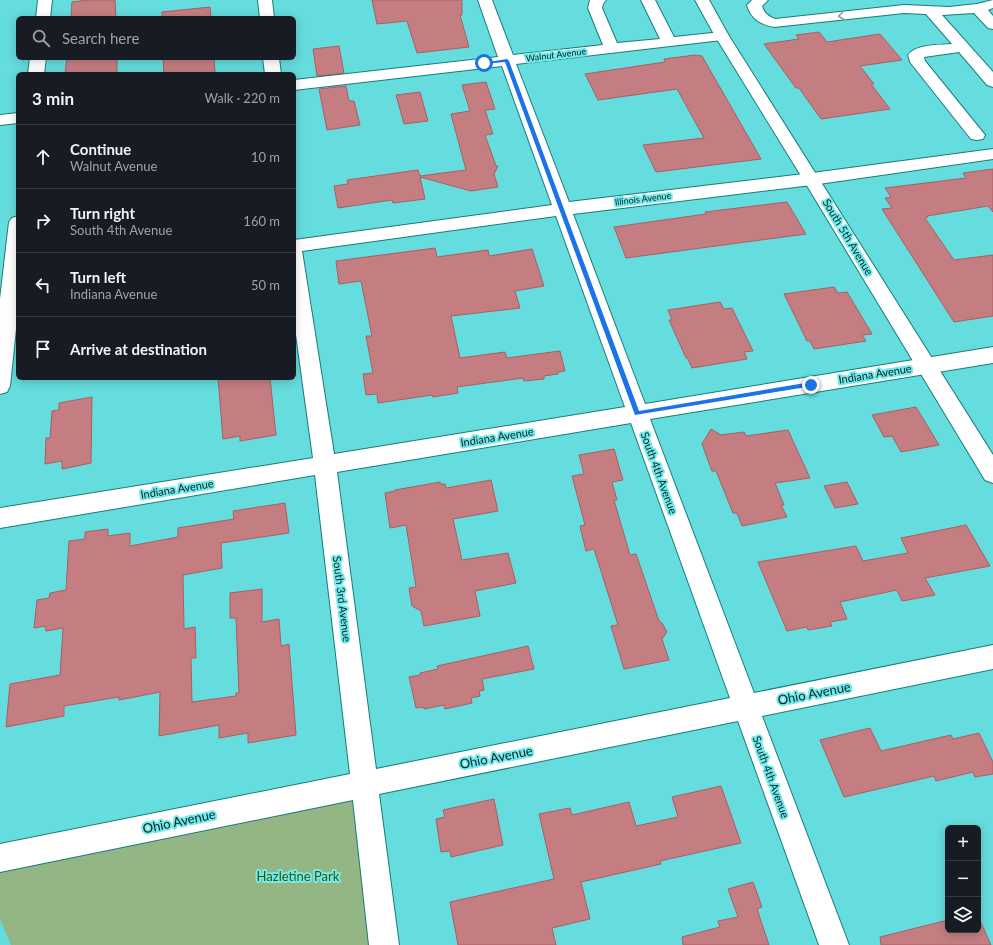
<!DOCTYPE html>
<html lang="en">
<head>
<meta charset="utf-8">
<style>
	:root { --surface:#171b24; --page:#20242c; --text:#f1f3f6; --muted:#9ea1a6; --line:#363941 }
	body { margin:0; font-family:Lato,sans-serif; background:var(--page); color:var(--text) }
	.controls { position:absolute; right:12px; bottom:12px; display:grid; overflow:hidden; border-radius:6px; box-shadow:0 2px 10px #0003 }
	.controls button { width:36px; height:36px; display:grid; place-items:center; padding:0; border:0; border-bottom:1px solid var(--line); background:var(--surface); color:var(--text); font:20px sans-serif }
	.stop { position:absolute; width:12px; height:12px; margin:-9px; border:3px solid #1a73e8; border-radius:50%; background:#fff }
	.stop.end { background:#1a73e8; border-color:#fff; box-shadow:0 1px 4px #0008 }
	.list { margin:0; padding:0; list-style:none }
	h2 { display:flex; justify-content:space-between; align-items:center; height:52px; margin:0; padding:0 16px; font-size:17px }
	h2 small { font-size:13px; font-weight:400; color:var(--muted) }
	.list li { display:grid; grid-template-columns:26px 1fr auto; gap:12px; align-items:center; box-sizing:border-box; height:64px; padding:0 16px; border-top:1px solid var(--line) }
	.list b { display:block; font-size:15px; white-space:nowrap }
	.list p { margin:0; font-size:13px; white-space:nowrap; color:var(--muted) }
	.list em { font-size:13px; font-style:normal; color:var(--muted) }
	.icon { flex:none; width:22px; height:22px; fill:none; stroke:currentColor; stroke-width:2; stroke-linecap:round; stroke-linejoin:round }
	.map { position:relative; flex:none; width:993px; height:945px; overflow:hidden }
	.search { position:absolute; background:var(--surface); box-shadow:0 2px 10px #0003; left:16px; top:16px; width:280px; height:44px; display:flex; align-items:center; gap:10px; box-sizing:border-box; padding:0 14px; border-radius:6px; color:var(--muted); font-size:15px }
	.panel { position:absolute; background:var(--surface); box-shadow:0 2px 10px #0003; left:16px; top:72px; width:280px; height:308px; border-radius:6px }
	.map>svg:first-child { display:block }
	.green { fill:#94b584 }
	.building { fill:#c47e82; stroke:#ad5c62 }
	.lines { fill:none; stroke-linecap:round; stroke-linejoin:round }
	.minor-casing { stroke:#187c7d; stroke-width:2 }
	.major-casing { stroke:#187c7d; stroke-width:2 }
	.minor { fill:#fff; fill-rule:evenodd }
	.major { fill:#fff; fill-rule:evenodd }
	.oneway { stroke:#8c9c9c }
	.route { fill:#1a73e8 }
	.labels { text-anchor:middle; stroke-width:4; stroke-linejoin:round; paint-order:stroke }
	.far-street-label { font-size:9px; fill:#002324; stroke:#74e9ea }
	.street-label { font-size:11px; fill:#002324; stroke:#74e9ea }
	.near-street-label { font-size:13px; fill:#002324; stroke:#74e9ea }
	.near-park-label { font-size:13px; fill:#2a5907; stroke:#74e9ea }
</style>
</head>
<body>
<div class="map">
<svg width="993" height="945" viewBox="0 0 993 945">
	<rect width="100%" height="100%" fill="#65dcdd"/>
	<path class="green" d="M359 792 376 945H11L0 919V868Z"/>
	<path class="building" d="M88 0H115L116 18H71L72 2Z
		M372 0H462V15H460L469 47 417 53 407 21 377 24Z
		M210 7 211 18H162V12Z
		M819 32 827 42 880 34 902 60 860 66 874 84H871L890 109 821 119 799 88H796L764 44 799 39 796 35Z
		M339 46 344 73 317 76 313 49Z
		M695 55 702 56 761 159 656 172 643 145 704 138 677 89 598 100 585 74 665 62 664 59Z
		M67 58H117V74H65Z
		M163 58H214L215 72 197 74H164Z
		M486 82 495 109 485 110 493 134 485 135 496 166H498L494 174 498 187 471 191 420 177 425 199 393 203 392 200 338 208 334 186 348 184 347 180 418 170 420 176 466 170 451 114 470 111 462 85Z
		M346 86 349 101H354L360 125 327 130 319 89Z
		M420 92 428 121 404 124 396 95Z
		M993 169V212L988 206 927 216 928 217 925 218 954 260 993 255V316L954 322 882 209 892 208 885 198 891 197 885 188 966 178 963 173Z
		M787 202 806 234 626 258 614 227 706 214 705 212Z
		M435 248 437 257 488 250 489 256 532 249 544 286 515 291 520 308 451 316 460 358 505 352 507 358 560 351 565 371 558 372V374L544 376V379L524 381 523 378 457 387 458 393 433 397 432 395 378 403 377 394 366 395 363 374 373 373 366 336H372L361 281 339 284 336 261Z
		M834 287 838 293 847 292 872 334 862 335 866 341 814 349 810 341H807L784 294Z
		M720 302 724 309 732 308 753 351 744 352 747 359 692 368 687 357 686 358 669 320H672L668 310Z
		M218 378H270L276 435 240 441V436L223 439Z
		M92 397 91 463 62 469V461L45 464 46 438H50L52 411 59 410V403Z
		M916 407 939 445 901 452 892 436 884 437 872 415Z
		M711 429 721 435 744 432 746 436 788 430 810 478 775 483 784 505H781L787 517 742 526 737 513H733L716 471H712L702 444Z
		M614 449 623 480 612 482 617 500H614L630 555 636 554 659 621 662 623 667 632 662 639 669 660 624 669 611 626 618 625 594 549 586 551 580 526 585 525 572 476 584 474 579 455Z
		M491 480 498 511 453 519 462 560 508 553 516 583 475 591 480 616 424 626 421 611 412 606 409 588 416 587 406 525 390 528 385 493 395 491V490L440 482V484H445L446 488Z
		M847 482 858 504 835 508 824 486Z
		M285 503 289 533 221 543 222 568 183 575 184 629 195 627 196 658H191L192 702 236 696V693H239L236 618H230V593L262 589V622L279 619 281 646 289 644 296 735 248 743V733L219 738V725L159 736 160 692 119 700V697L64 706V716L6 727 10 684 60 675 63 628 46 631 45 626 34 628 37 600 49 598 50 593 66 590 69 541 85 539V532L108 529V536L130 533V546L178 537V528L234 519 233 511Z
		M966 525 990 566 925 578 935 595 902 601 897 590 840 602 847 619 830 622 832 626 808 630 807 627 787 631 758 562 856 546 863 561 908 553 901 538Z
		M528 646 534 669 482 679 484 690 479 691 480 696 471 698 472 703 445 709 444 705 424 709V707L416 708 409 677 420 675V673L438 669 437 666Z
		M870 728 881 751 951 735 953 739 979 733 993 762V774L975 777 973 772 936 781 934 776 844 797 820 740Z
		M721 786 741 843 660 861 661 864 581 882 590 919 552 928 556 945H458L450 902 554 879 539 814 570 808 572 815 629 802 636 826 678 817 672 797Z
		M494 799 503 845 451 857 450 851 441 852 436 819 445 817 443 810Z
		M753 882 762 907 757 909 769 945H683L682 937 720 927 718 921 738 917 728 889Z
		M978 916 991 945H881L880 937 948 920V930H978Z"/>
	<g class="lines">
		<g class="minor-casing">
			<path id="minor" d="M38 0H52L50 18H36Z
				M258 0H272L274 18H260Z
				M478 0H492L513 55 603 45 588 8 590 0H606L603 4 602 8 617 43 660 39 641 0H655L674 37 722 32 727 33 729 36 727 39 722 40 516 64 569 202 812 173 993 149V159L812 185 573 214 645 404 993 347V363L650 419 754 693 993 645V669L762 716 849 945H819L738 721 379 794 399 945H369L353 800 0 872V844L350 774 315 475 0 528V508L313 458 294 320V240L552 205 502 66 294 90V80L498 57ZM556 216 625 407 334 454 302 251ZM631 423 730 698 376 769 337 472Z
				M752 0H768L762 6C764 13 768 16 775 19L904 5 949 7 977 4 993 0V8L988 10 993 16V29L988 28 974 13 942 15 993 72V87L987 85 959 52 924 57 925 61 985 135 983 139 977 140 971 139 910 62 908 55C916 44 939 45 952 44L926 14 904 13 774 27C760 24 751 19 747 5Z
				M30 58H46L44 74H28Z
				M263 58H279L281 74H265Z
				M18 113V123L0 125V115Z
				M18 216V310L10 386 7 392 0 394V299L9 222 12 218Z"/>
		</g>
		<g class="major-casing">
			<path id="major" d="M695 0H709L729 36 993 455V483L985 480 803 179 715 36Z"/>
		</g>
		<use href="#minor" class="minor"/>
		<use href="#major" class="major"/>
	</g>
	<defs><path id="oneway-chevron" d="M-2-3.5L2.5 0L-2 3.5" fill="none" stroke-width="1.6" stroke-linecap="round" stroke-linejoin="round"/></defs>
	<use class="oneway" href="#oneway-chevron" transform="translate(841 16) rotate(173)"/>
	<path class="route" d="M507 59 509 61 639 411 811 382 813 383V386L635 415 505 62 484 64 482 63Z"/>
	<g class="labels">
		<g class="far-street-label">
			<text transform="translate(556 55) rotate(-7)" y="3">Walnut Avenue</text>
			<text transform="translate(643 199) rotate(-7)" y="3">Illinois Avenue</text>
		</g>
		<g class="street-label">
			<text transform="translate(848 237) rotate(59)" y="4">South 5th Avenue</text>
			<text transform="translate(875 374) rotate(-9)" y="4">Indiana Avenue</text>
			<text transform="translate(497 437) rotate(-9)" y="4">Indiana Avenue</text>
			<text transform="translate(659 473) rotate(70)" y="4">South 4th Avenue</text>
			<text transform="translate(177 489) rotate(-9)" y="4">Indiana Avenue</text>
			<text transform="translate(342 599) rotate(83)" y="4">South 3rd Avenue</text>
			<text transform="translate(771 777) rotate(70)" y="4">South 4th Avenue</text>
		</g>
		<g class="near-street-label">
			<text transform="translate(814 693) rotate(-11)" y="5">Ohio Avenue</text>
			<text transform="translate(496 757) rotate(-11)" y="5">Ohio Avenue</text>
			<text transform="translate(179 821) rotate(-12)" y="5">Ohio Avenue</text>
		</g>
		<g class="near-park-label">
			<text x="298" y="881">Hazletine Park</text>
		</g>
	</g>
</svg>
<div class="controls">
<button>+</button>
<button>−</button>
<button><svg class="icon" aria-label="layers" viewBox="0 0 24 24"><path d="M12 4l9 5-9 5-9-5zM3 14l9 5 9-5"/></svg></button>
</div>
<div class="stop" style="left:484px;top:63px"></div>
<div class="stop end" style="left:811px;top:385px"></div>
<div class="search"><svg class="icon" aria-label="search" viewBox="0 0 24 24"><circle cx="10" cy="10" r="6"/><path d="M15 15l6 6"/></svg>Search here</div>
<section class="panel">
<h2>3 min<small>Walk · 220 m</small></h2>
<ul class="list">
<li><svg class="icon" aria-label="ahead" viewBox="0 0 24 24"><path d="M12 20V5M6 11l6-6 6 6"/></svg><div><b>Continue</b><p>Walnut Avenue</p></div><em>10 m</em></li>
<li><svg class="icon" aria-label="right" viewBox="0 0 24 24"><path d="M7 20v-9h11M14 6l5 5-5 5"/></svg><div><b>Turn right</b><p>South 4th Avenue</p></div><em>160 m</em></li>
<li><svg class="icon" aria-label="left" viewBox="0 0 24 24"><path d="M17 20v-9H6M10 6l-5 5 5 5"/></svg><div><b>Turn left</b><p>Indiana Avenue</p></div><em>50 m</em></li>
<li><svg class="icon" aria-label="arrive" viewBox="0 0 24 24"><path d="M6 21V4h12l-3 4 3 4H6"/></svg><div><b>Arrive at destination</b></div></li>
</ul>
</section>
</div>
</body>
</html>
